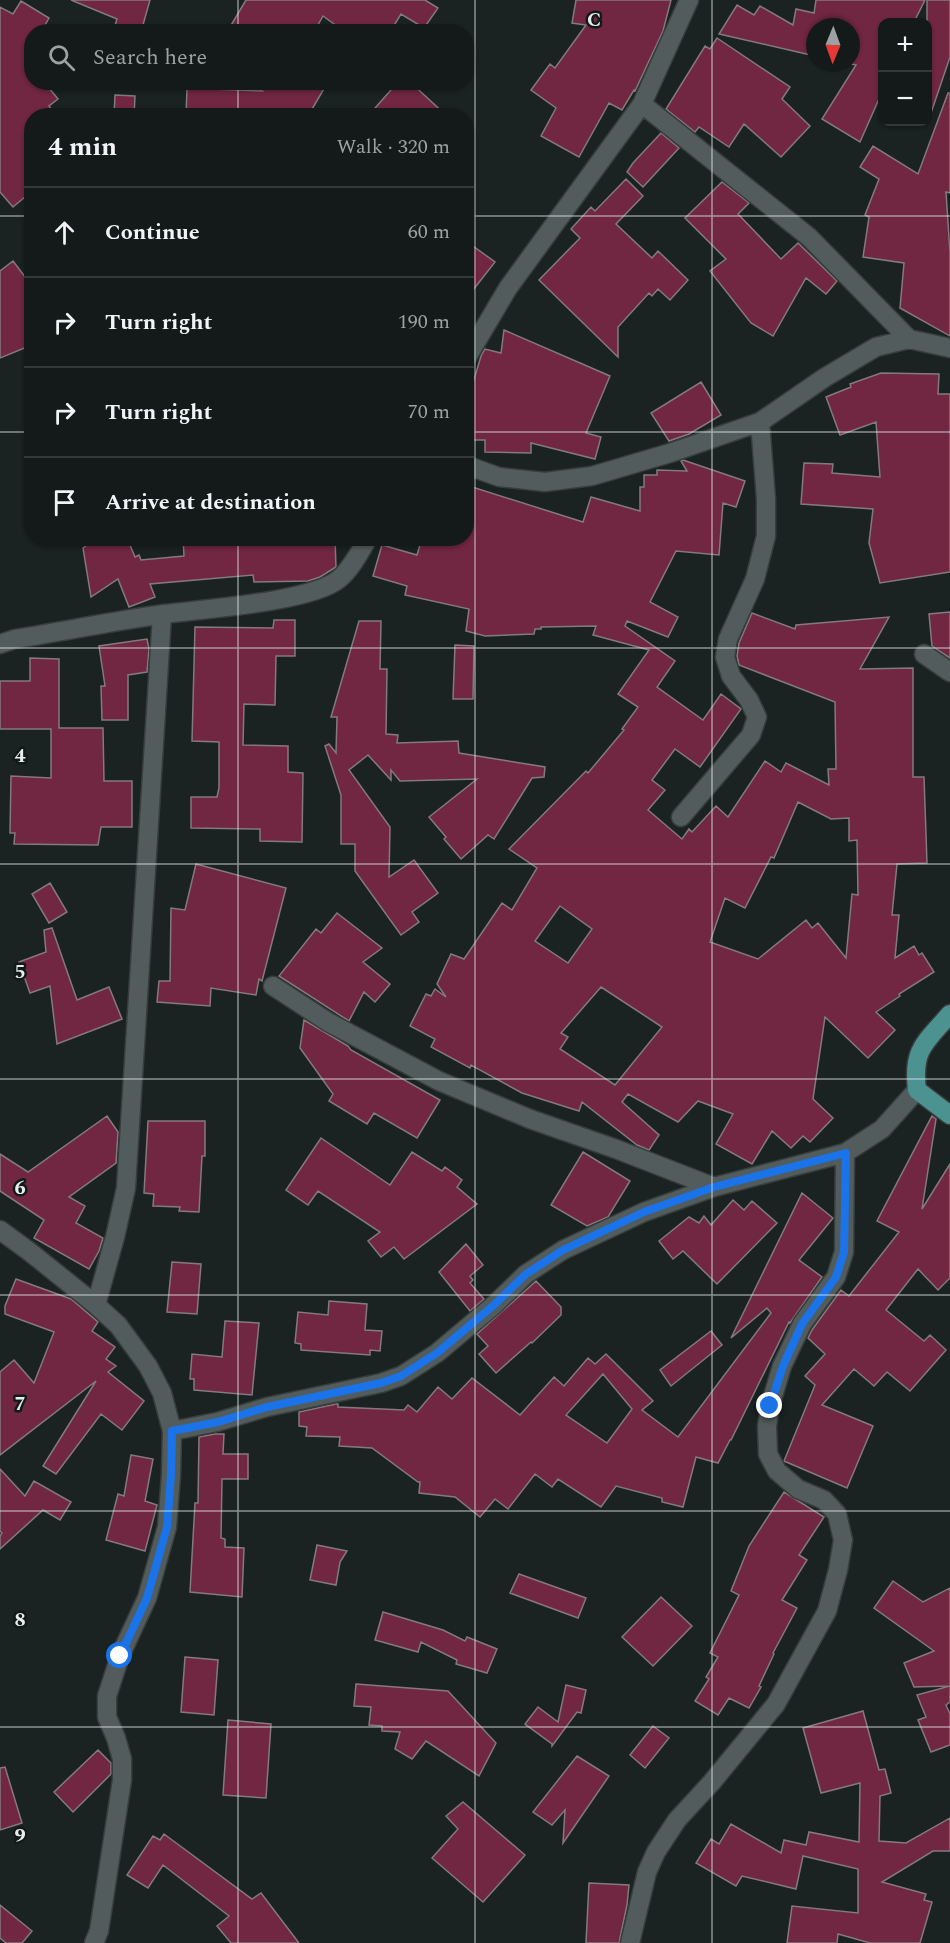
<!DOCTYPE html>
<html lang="en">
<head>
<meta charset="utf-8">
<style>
	:root { --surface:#141a1a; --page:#1d2323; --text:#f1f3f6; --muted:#9da1a2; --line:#333839 }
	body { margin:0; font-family:Spectral,serif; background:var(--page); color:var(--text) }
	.controls { position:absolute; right:18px; top:18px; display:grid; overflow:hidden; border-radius:12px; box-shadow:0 2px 4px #0004 }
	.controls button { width:54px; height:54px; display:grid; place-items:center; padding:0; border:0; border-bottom:2px solid var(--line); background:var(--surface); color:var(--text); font:30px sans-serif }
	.compass { position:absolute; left:806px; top:18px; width:54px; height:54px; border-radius:50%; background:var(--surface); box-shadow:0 2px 4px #0004; rotate:181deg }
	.stop { position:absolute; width:18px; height:18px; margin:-14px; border:4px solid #1a73e8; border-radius:50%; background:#fff }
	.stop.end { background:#1a73e8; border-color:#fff; box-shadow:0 2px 6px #0008 }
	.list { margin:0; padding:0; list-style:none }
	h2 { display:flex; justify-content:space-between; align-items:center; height:78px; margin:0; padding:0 24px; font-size:26px }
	h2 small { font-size:20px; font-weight:400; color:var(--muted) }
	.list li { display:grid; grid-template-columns:39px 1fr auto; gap:18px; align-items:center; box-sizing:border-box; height:90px; padding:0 24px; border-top:2px solid var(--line) }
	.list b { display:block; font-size:22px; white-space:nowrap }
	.list em { font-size:20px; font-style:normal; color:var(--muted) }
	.icon { flex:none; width:33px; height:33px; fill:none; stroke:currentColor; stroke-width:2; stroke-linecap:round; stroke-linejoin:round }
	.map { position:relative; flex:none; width:950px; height:1943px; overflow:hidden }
	.search { position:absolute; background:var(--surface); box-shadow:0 2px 4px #0004; left:24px; top:24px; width:450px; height:66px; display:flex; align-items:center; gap:15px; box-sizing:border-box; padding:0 21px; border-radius:24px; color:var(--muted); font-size:22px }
	.panel { position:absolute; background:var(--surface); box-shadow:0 2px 4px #0004; left:24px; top:108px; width:450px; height:438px; border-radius:24px }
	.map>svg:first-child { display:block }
	.building { fill:#712642; stroke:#837a7c; stroke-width:1.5; fill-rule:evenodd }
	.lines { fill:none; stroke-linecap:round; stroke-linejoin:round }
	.minor-casing { stroke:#373e3d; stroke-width:21 }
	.major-casing { stroke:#373e3d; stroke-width:21 }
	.minor { stroke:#535c5c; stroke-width:18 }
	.major { stroke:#4c9291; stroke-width:18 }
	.route { stroke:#1a73e8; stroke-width:8 }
	.grid { fill:none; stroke:#e7edec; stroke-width:1.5; stroke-opacity:0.55 }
	.grid-label { font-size:20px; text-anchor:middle; font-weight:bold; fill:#e7edec; stroke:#111919; stroke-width:5; stroke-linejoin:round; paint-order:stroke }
</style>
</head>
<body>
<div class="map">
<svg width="950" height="1943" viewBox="0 0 950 1943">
	<rect width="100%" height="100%" fill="#1a2222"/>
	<path class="building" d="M71 0H150L141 32H113L117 19Z
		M246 0H425L438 8 424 28 401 14 390 32H345L323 16 314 32H227Z
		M576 0H671L663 31 635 91 634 90 622 110 609 103 579 157 541 136 556 108 531 90 550 64 555 68 586 25 572 23Z
		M816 0H925L914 22H882V92L860 142 822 119 856 65 847 63H851V27H815V56L719 34 737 5 754 15 760 6 793 25 796 9 814 13Z
		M927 0H950V57L931 113 927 112Z
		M21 1 49 18 41 32H32V82H44L58 99 49 106 57 116H32V191L13 207 0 192V7L13 14Z
		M717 38 790 87 782 99 810 126 781 157 744 124 729 147 699 127 695 132 666 109 705 46 710 49Z
		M248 82H328L308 116H186L187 88 262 91Z
		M398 82H410L447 116H368Z
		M948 93H950V193L946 192 950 253V336L900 308 904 263 863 257 869 217 865 215 879 179 860 167 873 146 918 174Z
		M115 95 135 96 134 116H114Z
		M661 133 679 148 643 187 627 172 633 163Z
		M626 179 643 196 616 224 652 258 658 251 688 280 670 300 658 289 652 296 649 293 618 327V357L539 280 580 238 571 229 591 207 595 211Z
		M722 182 749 203 738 214 781 259 798 243 837 281 826 294 806 278 773 336 751 323 710 271 726 259 685 218Z
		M466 241 495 262 466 299Z
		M13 261 32 286V345L0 358V271Z
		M504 330 610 376 586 433 601 437 595 459 531 443V453L485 452V440H471L473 383 481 356 485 349 501 353Z
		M881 373 939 374 938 394H950V572L880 583 869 543 873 509 801 504 804 463 833 464 832 473 880 477 876 422 840 435 826 397 851 387 850 384Z
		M701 382 721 415 689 434 669 441 651 413Z
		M683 460 745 481 736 507 723 503 719 555 676 551 650 602 678 617 668 637 627 621 625 626 675 661 657 687 703 720 721 694 741 709 700 767 675 749 652 780 665 790 648 810 682 839 689 829 692 832 716 806 728 817 765 761 781 772 786 763 829 785 828 769H836L835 702 739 665 737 656 739 643 752 613 795 629 796 625 889 617 860 669 913 668V777H924L927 863 897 864 892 915H899L895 958 914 946 919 955 922 953 934 972 899 994 900 996 876 1012 895 1030 868 1058 825 1017 813 1099 833 1118 810 1142 803 1136 791 1148 772 1131 752 1164 716 1144 733 1114 698 1101 678 1122 628 1094 622 1102 659 1135 649 1150 637 1145 582 1102 579 1111 522 1093 471 1065 470 1068 431 1047 435 1039 410 1026 426 994 431 996 435 989 446 997 437 984 451 954 464 959 502 903 512 910 537 868 509 849 586 771 588 773 624 730 622 729 638 707 618 694 649 650 593 635 596 626 541 627V629H535L534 634 485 636 466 631 469 609 405 595 407 586 373 576 382 545 417 555 422 538H466V485L583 522 591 497 640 511V487H644V475H657V470L687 471 681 461ZM798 802 831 819 849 818V841L857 840 858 895 852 894 846 958 818 923 812 928 806 920 758 959 710 942 725 898 745 908 771 857 774 858ZM560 906 592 929 568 963 535 941ZM601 987 662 1027 615 1085 560 1049 568 1037 561 1033Z
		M97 538H127L135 557 139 555 141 560 184 556 183 538H335L336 567 320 577 308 581 254 582 253 575 150 584 155 597 129 607 118 579 91 597 83 548Z
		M950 612V658L932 646 929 614Z
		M274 620H295V656H276L275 705 244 704 243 745 288 746V772L303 773 302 842 260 841V829L191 828V797H217L219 788V742L192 741 195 627 273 628Z
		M359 621H381L380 669H387L386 734 398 735 397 743 458 741 459 753 545 767 544 777 532 778 494 839 488 835 461 859 444 839 446 837 429 817 477 779 400 781 391 770V780L368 755 349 770 390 827 389 877 414 860 438 893 412 912 419 922 401 935 355 871V844H341V795L325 746 329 744 336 753 337 717H331Z
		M147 639 149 649 147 672 128 675V720H102L101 686H105L99 646Z
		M455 645 474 646 473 699H453Z
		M30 658 59 659V728H103L104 781H132V827H101L98 845 14 844 15 833H10L11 776 51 778V729H0V681H30Z
		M196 864 286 888 262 981 259 979 256 995 211 988 210 1006 157 1002 159 981H170L171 908 185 910Z
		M50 883 67 912 49 923 32 894Z
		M337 913 382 948 363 962 390 984 375 1002 364 992 349 1021 279 976 316 929 321 933Z
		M52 928 77 1000 109 987 122 1019 57 1044 50 986 30 993 19 962 46 952 44 930Z
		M304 1020 348 1046 351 1050 440 1100 417 1138 374 1113 367 1124 329 1101 333 1094 300 1048Z
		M107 1116 118 1132 116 1163 69 1197 85 1206 76 1223 103 1238 99 1251 89 1269 34 1238 44 1220 0 1191V1154L28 1172Z
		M932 1116 936 1119 922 1209 950 1164V1278L938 1290 918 1269 886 1310 924 1341 930 1335 946 1350 910 1391 887 1372 874 1386 854 1369 822 1405 873 1426 847 1488 784 1461 815 1385 805 1376 825 1354 808 1338 812 1330 841 1290 849 1296 899 1232 877 1221Z
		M148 1121H205V1156H202L199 1212 179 1211 180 1207 153 1206 154 1194 144 1193Z
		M321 1138 390 1185 412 1152 442 1171 445 1167 462 1180 457 1187 477 1204 404 1259 394 1247 381 1257 368 1241 380 1232 318 1191 308 1205 286 1190Z
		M583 1152 630 1181 608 1217 587 1226 551 1205Z
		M802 1193 833 1218 799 1260 822 1277 790 1323 789 1322 731 1440H730L718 1463 696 1457 683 1507 662 1502V1498L616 1486 601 1507 558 1479 552 1487 535 1474 508 1509 495 1499 480 1517 455 1497 419 1493 420 1482H418L372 1448 339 1446 340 1437 306 1436 307 1427 299 1426V1412L336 1404H338V1407L404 1410 408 1405 417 1412 438 1387 452 1399 472 1378 520 1415 554 1377 564 1386 588 1358 595 1364 606 1354 653 1401 642 1410 678 1437 771 1313 767 1308 731 1338ZM603 1374 632 1409 607 1443 566 1415Z
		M733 1200 744 1210 752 1201 777 1223 717 1284 683 1251 673 1259 659 1241 689 1217 699 1223 704 1216 711 1225Z
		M466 1244 483 1265 470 1276 473 1280 470 1283 484 1299 470 1311 439 1272Z
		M172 1262 201 1264 197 1314 167 1312Z
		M16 1279 71 1299 98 1322 92 1331 115 1347 106 1359 116 1366 108 1372 144 1401 122 1430 101 1414 56 1474 43 1466 96 1381 0 1455V1372L14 1360 34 1383 54 1332 5 1314V1306Z
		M536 1281 561 1307V1315L532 1343 531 1342 496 1373 479 1354 488 1346 477 1334Z
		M329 1301 367 1304 365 1330 382 1331 380 1351 370 1350V1355L301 1350V1344L295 1343 298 1312 328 1315Z
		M225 1321 259 1323 252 1395 194 1390V1379H190L192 1354 222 1357Z
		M711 1331 722 1345 671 1386 660 1370Z
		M215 1434H224L223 1454H248V1479H222L221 1538 225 1539V1547L244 1548 242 1597 190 1592 195 1503H198L199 1437Z
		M131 1455 153 1459 145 1501 157 1505 145 1551 106 1540 118 1494 124 1496Z
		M0 1469 25 1496 34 1481 71 1502 60 1520 43 1510 0 1549V1536L2 1533 0 1531Z
		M784 1492 824 1517 799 1555 807 1560 782 1600 797 1608 773 1653 774 1654 759 1686 761 1687 749 1708 729 1698 718 1715 695 1701 709 1679 706 1677 718 1657 710 1653 739 1595 731 1591 749 1546Z
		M317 1545 347 1551 340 1562 336 1585 310 1580Z
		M519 1574 586 1598 578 1618 510 1593Z
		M893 1581 923 1602 950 1588V1702L946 1705 950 1714V1745L931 1752 918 1720 926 1717 917 1695 950 1686 914 1687 904 1663 934 1651 874 1608Z
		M661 1597 692 1626 653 1666 622 1637Z
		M383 1612 443 1630 465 1641 467 1637 497 1649 487 1673 456 1664 457 1660 421 1642 418 1652 375 1640Z
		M185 1657 218 1660 214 1715 181 1712Z
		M356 1684 448 1691 496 1743 479 1776 426 1741 412 1759 395 1749 400 1732 382 1731V1726L369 1725 371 1707 354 1706Z
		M566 1685 586 1690 581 1713 577 1712 552 1746V1744L525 1724 538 1707 558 1722Z
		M863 1711 879 1770 885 1769 891 1793 880 1796 879 1841 906 1843 950 1818V1851H933L882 1882 926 1894 924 1900 932 1902 920 1943H870L838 1934 837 1943H787L792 1906 858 1913V1869L803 1856 796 1889 742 1876 736 1886 696 1863 711 1839 719 1844 731 1824 781 1853 784 1840 806 1845 809 1832 859 1842 860 1783 821 1793 803 1728Z
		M228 1720 271 1724 266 1798 223 1795Z
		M653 1726 669 1738 645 1768 630 1755Z
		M98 1750 111 1763V1774L73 1812 54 1792Z
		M577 1756 609 1776 563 1843 565 1810 552 1825 533 1812Z
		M5 1767 22 1823 0 1830V1768Z
		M463 1802 525 1855 483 1902 432 1858 458 1829 446 1816Z
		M164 1834 252 1899 261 1893 299 1943H231L217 1926 229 1916 163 1865 148 1888 127 1875 153 1836 160 1840Z
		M589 1883 629 1885 627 1905 619 1943H586Z
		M0 1905 32 1931 22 1943H6L0 1938Z"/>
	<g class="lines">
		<g class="minor-casing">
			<path id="minor" d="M642 104 809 237 909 339
				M466 359 508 288 642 104 689 0
				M466 465 499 477 545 482 592 476 670 453 760 422 824 378 876 347 909 339 950 348
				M0 644 15 639C65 631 114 621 164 614 203 609 311 602 339 579 351 569 360 552 368 538
				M924 654 950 672
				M681 817 751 735 757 717 749 700 731 676 725 657 728 639 755 579 766 536V499L760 422
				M273 986 328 1022 439 1081 530 1119 616 1149 714 1187
				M0 1230 30 1252 96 1305 118 1325 148 1366 162 1393 172 1431 171 1475 167 1527 147 1598 120 1656 107 1696V1717L116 1738 122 1759V1780L99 1931 94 1943
				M96 1305 115 1237 126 1188 162 615
				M172 1431 217 1422 267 1407 381 1383 401 1376 437 1353 494 1305 526 1274 563 1250 644 1212 714 1187 845 1153 882 1129 917 1090
				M630 1943 647 1872 656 1852 677 1820 712 1782 776 1704 827 1611 838 1570 843 1540 837 1514 824 1500 798 1489 777 1471 768 1454 767 1426 770 1406 782 1366 802 1324 836 1277 844 1252 845 1153"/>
		</g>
		<g class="major-casing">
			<path id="major" d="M950 1014C925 1043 912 1049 917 1090L950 1115"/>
		</g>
		<use href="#minor" class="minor"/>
		<use href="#major" class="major"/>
	</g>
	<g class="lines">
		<path class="route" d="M120 1656 147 1598 167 1527 171 1475 172 1431 218 1422 267 1407 381 1383 401 1376 437 1353 494 1305 526 1274 563 1250 644 1212 714 1187 846 1153 844 1252 836 1277 802 1324 783 1366 770 1406"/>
	</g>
	<path class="grid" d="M238 0V32M475 0V1943M712 0V1943M238 82V116M0 216H32M466 216H950M0 432H32M466 432H950M238 538V1943M0 648H950M0 864H950M0 1079H950M0 1295H950M0 1511H950M0 1727H950"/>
	<g class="grid-label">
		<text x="594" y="26">C</text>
		<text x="20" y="762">4</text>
		<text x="20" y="978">5</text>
		<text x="20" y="1194">6</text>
		<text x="20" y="1410">7</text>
		<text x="20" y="1626">8</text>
		<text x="20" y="1842">9</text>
	</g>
</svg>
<div class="controls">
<button>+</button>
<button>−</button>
</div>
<svg class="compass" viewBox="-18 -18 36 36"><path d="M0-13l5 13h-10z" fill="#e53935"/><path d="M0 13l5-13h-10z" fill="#9da1a2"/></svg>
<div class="stop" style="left:120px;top:1656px"></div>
<div class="stop end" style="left:770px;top:1406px"></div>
<div class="search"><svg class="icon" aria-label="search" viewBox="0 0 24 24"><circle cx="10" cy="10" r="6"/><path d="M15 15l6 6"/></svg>Search here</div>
<section class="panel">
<h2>4 min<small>Walk · 320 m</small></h2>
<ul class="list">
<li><svg class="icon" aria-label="ahead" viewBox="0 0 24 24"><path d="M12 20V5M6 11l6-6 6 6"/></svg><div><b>Continue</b></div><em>60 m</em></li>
<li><svg class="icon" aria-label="right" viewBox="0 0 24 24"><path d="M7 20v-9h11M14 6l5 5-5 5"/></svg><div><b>Turn right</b></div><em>190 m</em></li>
<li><svg class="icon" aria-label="right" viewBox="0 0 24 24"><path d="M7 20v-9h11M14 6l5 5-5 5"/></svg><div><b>Turn right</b></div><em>70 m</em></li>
<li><svg class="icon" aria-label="arrive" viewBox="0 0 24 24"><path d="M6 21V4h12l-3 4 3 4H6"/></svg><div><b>Arrive at destination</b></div></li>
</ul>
</section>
</div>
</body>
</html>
